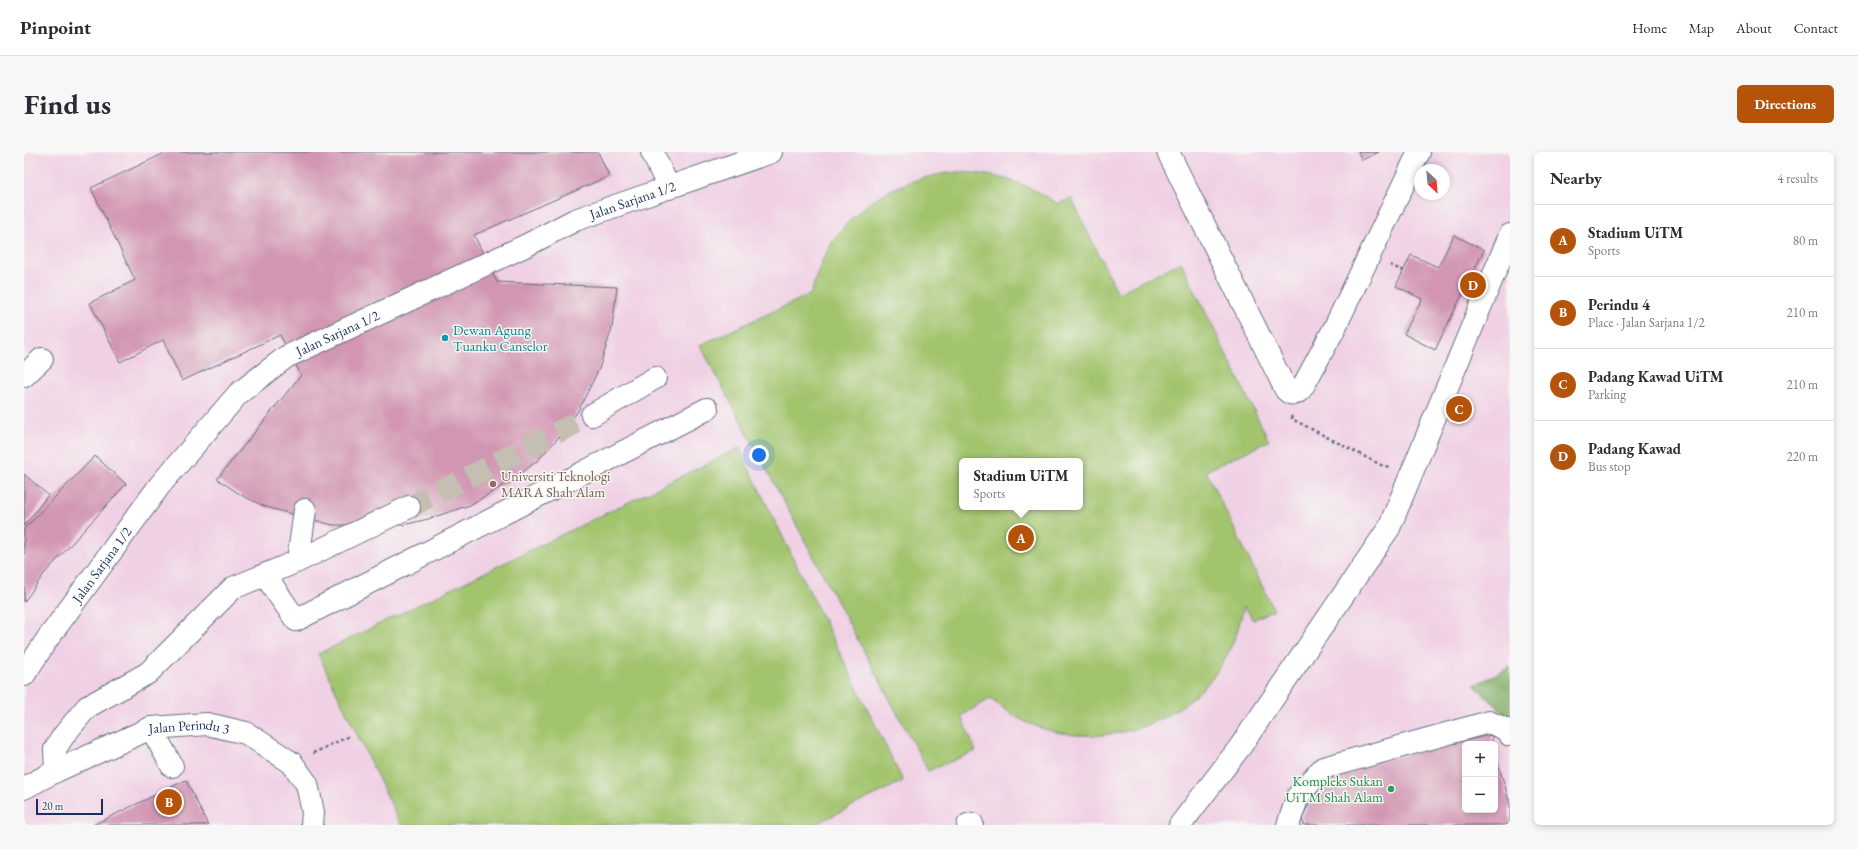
<!DOCTYPE html>
<html lang="en">
<head>
<meta charset="utf-8">
<style>
	:root { --surface:#fff; --page:#f7f7f7; --text:#2b2b33; --muted:#7c7c81; --line:#e1e1e2; --accent:#b45309 }
	body { margin:0; font-family:"EB Garamond",serif; background:var(--page); color:var(--text) }
	.controls { position:absolute; right:12px; bottom:12px; display:grid; overflow:hidden; border-radius:6px; box-shadow:0 2px 6px #0003 }
	.controls button { width:36px; height:36px; display:grid; place-items:center; padding:0; border:0; border-bottom:1px solid var(--line); background:var(--surface); color:var(--text); font:20px sans-serif }
	.compass { position:absolute; left:1390px; top:12px; width:36px; height:36px; border-radius:50%; background:var(--surface); box-shadow:0 2px 6px #0003; rotate:154deg }
	.scale { position:absolute; left:12px; bottom:10px; width:67px; box-sizing:border-box; padding-left:4px; border:2px solid #1b2f5e; border-top:0; font-size:11px; line-height:14px; white-space:nowrap; color:#1b2f5e; -webkit-text-stroke:3px #f6f6f2; paint-order:stroke }
	.you { position:absolute; left:735px; top:303px; width:14px; height:14px; margin:-10px; border:3px solid #fff; border-radius:50%; background:#1a73e8; box-shadow:0 0 0 6px #1a73e833 }
	.badge { display:grid; place-items:center; width:26px; height:26px; border-radius:50%; background:var(--accent); color:#fff; font-size:13px; font-weight:700 }
	.pin { position:absolute; translate:-50% -50%; border:2px solid #fff; box-shadow:0 1px 4px #0006 }
	.popup { position:absolute; left:935px; top:306px; width:124px; height:52px; box-sizing:border-box; display:grid; place-content:center; border-radius:6px; background:var(--surface); filter:drop-shadow(0 1px 3px #0005); font-size:13px; white-space:nowrap; color:var(--muted) }
	.popup b { font-size:15px; color:var(--text) }
	.popup::after { content:''; position:absolute; left:50%; top:100%; margin-left:-8px; border:8px solid transparent; border-top-color:var(--surface) }
	.list { margin:0; padding:0; list-style:none }
	h2 { display:flex; justify-content:space-between; align-items:center; height:52px; margin:0; padding:0 16px; font-size:17px }
	h2 small { font-size:13px; font-weight:400; color:var(--muted) }
	.list li { display:grid; grid-template-columns:26px 1fr auto; gap:12px; align-items:center; box-sizing:border-box; height:72px; padding:0 16px; border-top:1px solid var(--line) }
	.list b { display:block; font-size:15px; white-space:nowrap }
	.list p { margin:0; font-size:13px; white-space:nowrap; color:var(--muted) }
	.list em { font-size:13px; font-style:normal; color:var(--muted) }
	.map { position:relative; flex:none; width:1486px; height:673px; overflow:hidden; border-radius:6px }
	header { display:flex; align-items:center; gap:24px; box-sizing:border-box; height:56px; padding:0 20px; background:var(--surface); border-bottom:1px solid var(--line) }
	header strong { font-size:19px }
	nav { display:flex; gap:22px; margin-inline-start:auto; font-size:14px }
	.intro { display:flex; align-items:center; justify-content:space-between; box-sizing:border-box; height:96px; padding:0 24px }
	h1 { margin:0; font-size:28px }
	.button { padding:10px 18px; border-radius:6px; background:var(--accent); color:#fff; font-size:14px; font-weight:700 }
	main { display:flex; gap:24px; padding:0 24px }
	aside { flex:1; background:var(--surface); border-radius:6px; box-shadow:0 2px 6px #0003 }
	.map>svg:first-child { display:block }
	.built { fill:#f0d0e4; fill-rule:evenodd }
	.green { fill:#a2c46d; stroke:#5e7a66; fill-rule:evenodd }
	.forest { fill:#81aa60; stroke:#4e6c5f }
	.building { fill:#d296b2 }
	.lines { fill:none; stroke-linecap:round; stroke-linejoin:round }
	.minor-tunnel { stroke:#c4bfb2; stroke-width:22; stroke-dasharray:22 11; stroke-linecap:butt }
	.minor-casing { stroke:#656e83; stroke-width:24 }
	.path { stroke:#656e83; stroke-width:2.5; stroke-dasharray:3 3; stroke-linecap:butt }
	.minor { stroke:#fff; stroke-width:22 }
	.culture-dot { fill:#0f9aa8; stroke:#f6f6f2; stroke-width:1.5 }
	.education-dot { fill:#8d6e63; stroke:#f6f6f2; stroke-width:1.5 }
	.leisure-dot { fill:#2e9e5b; stroke:#f6f6f2; stroke-width:1.5 }
	.labels { text-anchor:middle; stroke-width:3; stroke-linejoin:round; paint-order:stroke }
	.street-label { font-size:14px; fill:#1b2f5e; stroke:#f6f6f2 }
	.culture-label { font-size:14px; fill:#0d838f; stroke:#f6f6f2; text-anchor:start }
	.education-label { font-size:14px; fill:#785e54; stroke:#f6f6f2; text-anchor:start }
	.leisure-label { font-size:14px; fill:#27864d; stroke:#f6f6f2; text-anchor:end }
</style>
</head>
<body>
<header>
<strong>Pinpoint</strong>
<nav><a>Home</a><a>Map</a><a>About</a><a>Contact</a></nav>
</header>
<div class="intro"><h1>Find us</h1><a class="button">Directions</a></div>
<main>
<div class="map">
<svg width="1486" height="673" viewBox="0 0 1486 673">
	<rect width="100%" height="100%" fill="#f6f6f2"/>
	<filter id="ink" filterUnits="userSpaceOnUse"><feTurbulence type="fractalNoise" baseFrequency=".025" numOctaves="2"/><feDisplacementMap in="SourceGraphic" scale="8" xChannelSelector="R" yChannelSelector="G"/><feConvolveMatrix kernelMatrix="1 2 1 2 8 2 1 2 1" color-interpolation-filters="sRGB"/></filter>
	<filter id="wash" filterUnits="userSpaceOnUse"><feTurbulence type="fractalNoise" baseFrequency=".012" numOctaves="4" result="noise"/><feDisplacementMap in="SourceGraphic" scale="16" xChannelSelector="R" yChannelSelector="G"/><feGaussianBlur stdDeviation="0.9" result="paint"/><feColorMatrix in="noise" values="0 0 0 0 0 0 0 0 0 0 0 0 0 0 0 0 0 1.4 0 .05"/><feComposite in="paint" operator="in"/></filter>
	<g filter="url(#wash)">
		<rect width="100%" height="100%" fill="#eee3c7"/>
		<path class="built" d="M0 0H1486V673H0ZM1396 18H1420V42H1396ZM938 309H1056V355H938ZM1441 592H1471V658H1441Z"/>
		<path class="green" d="M934 20C974 22 1001 30 1034 52L1047 46 1094 141 1157 110 1245 289 1182 319 1250 458 1229 468 1220 454C1216 471 1211 489 1202 505 1164 574 1075 602 1004 571 990 565 978 555 966 547L937 564 952 599 904 619 676 193 787 142C791 127 796 112 803 99 832 49 878 25 934 20ZM938 309H1056V355H938Z
			M715 296 879 629 790 673H377L294 502Z"/>
		<path class="forest" d="M1486 515V567L1450 533Z"/>
		<g id="blocks">
			<path class="building" d="M143 0H574L585 24 450 83 473 130 593 135 588 176 575 217 554 259 535 285 514 308 490 327 446 353 404 367 379 373H309L242 355 217 343 193 327 277 223 256 183 158 229 139 188 96 210 66 151 111 128 67 36Z
				M1334 0H1355L1338 8Z
				M1430 83 1460 98 1411 198 1380 182 1398 147 1372 134 1387 103 1414 115Z
				M71 304 102 332 20 422 0 450V377Z
				M0 322 24 343 0 374Z
				M1467 583 1469 592H1441V658H1471V600L1486 652V673H1280L1278 666 1300 621Z
				M162 628 184 673H69Z"/>
		</g>
	</g>
	<g filter="url(#ink)">
		<use href="#blocks" fill-opacity="0" stroke="#656e83" stroke-width="1"/>
		<g class="lines">
			<path class="minor-tunnel" d="M385 355 568 263"/>
			<g class="minor-casing">
				<g id="minor">
					<path d="M628 0 645 36"/>
					<path d="M1144 0 1262 238C1271 247 1278 237 1282 229L1310 177 1395 0"/>
					<path d="M0 224 18 207"/>
					<path d="M568 263 631 226"/>
					<path d="M274 409 281 358"/>
					<path d="M241 423 272 468 683 257"/>
					<path id="s1" d="M0 523 22 489 136 333 214 242 262 205 503 93 551 68 747 0"/>
					<path d="M127 576 148 614"/>
					<path d="M32 619 31 597 40 583 63 555 124 521 209 436 274 409 385 355"/>
					<path id="s2" d="M0 636 32 619 127 576 183 572 222 581 268 611 283 632 289 660 288 673"/>
					<path d="M944 673 948 672"/>
					<path d="M1156 673 1216 595 1365 376 1486 83"/>
					<path d="M1264 673 1274 644 1299 616 1465 570 1481 577 1486 583"/>
				</g>
			</g>
			<path class="path" d="M1366 113 1380 119
				M1267 264 1268 267 1357 313 1366 315
				M289 601 326 584"/>
			<use href="#minor" class="minor"/>
		</g>
	</g>
	<circle class="culture-dot" cx="421" cy="186" r="4"/>
	<circle class="education-dot" cx="469" cy="332" r="4"/>
	<circle class="leisure-dot" cx="1367" cy="637" r="4"/>
	<g class="labels">
		<g class="street-label">
			<text dy="5" stroke="none"><textPath href="#s1" startOffset="795">Jalan Sarjana 1/2</textPath></text>
			<text dy="5" stroke="none"><textPath href="#s1" startOffset="471">Jalan Sarjana 1/2</textPath></text>
			<text dy="5" stroke="none"><textPath href="#s1" startOffset="135">Jalan Sarjana 1/2</textPath></text>
			<text dy="5" stroke="none"><textPath href="#s2" startOffset="179">Jalan Perindu 3</textPath></text>
		</g>
		<g class="culture-label">
			<text x="429" y="183">Dewan Agung<tspan x="429" dy="16">Tuanku Canselor</tspan></text>
		</g>
		<g class="education-label">
			<text x="477" y="329">Universiti Teknologi<tspan x="477" dy="16">MARA Shah Alam</tspan></text>
		</g>
		<g class="leisure-label">
			<text x="1359" y="634">Kompleks Sukan<tspan x="1359" dy="16">UiTM Shah Alam</tspan></text>
		</g>
	</g>
</svg>
<div class="controls">
<button>+</button>
<button>−</button>
</div>
<svg class="compass" viewBox="-18 -18 36 36"><path d="M0-13l5 13h-10z" fill="#e53935"/><path d="M0 13l5-13h-10z" fill="#7c7c81"/></svg>
<div class="scale">20 m</div>
<div class="you"></div>
<div class="pin badge" style="left:997px;top:386px">A</div>
<div class="popup"><b>Stadium UiTM</b>Sports</div>
<div class="pin badge" style="left:145px;top:650px">B</div>
<div class="pin badge" style="left:1435px;top:257px">C</div>
<div class="pin badge" style="left:1449px;top:133px">D</div>
</div>
<aside>
<h2>Nearby<small>4 results</small></h2>
<ul class="list">
<li><span class="badge">A</span><div><b>Stadium UiTM</b><p>Sports</p></div><em>80 m</em></li>
<li><span class="badge">B</span><div><b>Perindu 4</b><p>Place · Jalan Sarjana 1/2</p></div><em>210 m</em></li>
<li><span class="badge">C</span><div><b>Padang Kawad UiTM</b><p>Parking</p></div><em>210 m</em></li>
<li><span class="badge">D</span><div><b>Padang Kawad</b><p>Bus stop</p></div><em>220 m</em></li>
</ul>
</aside>
</main>
</body>
</html>
